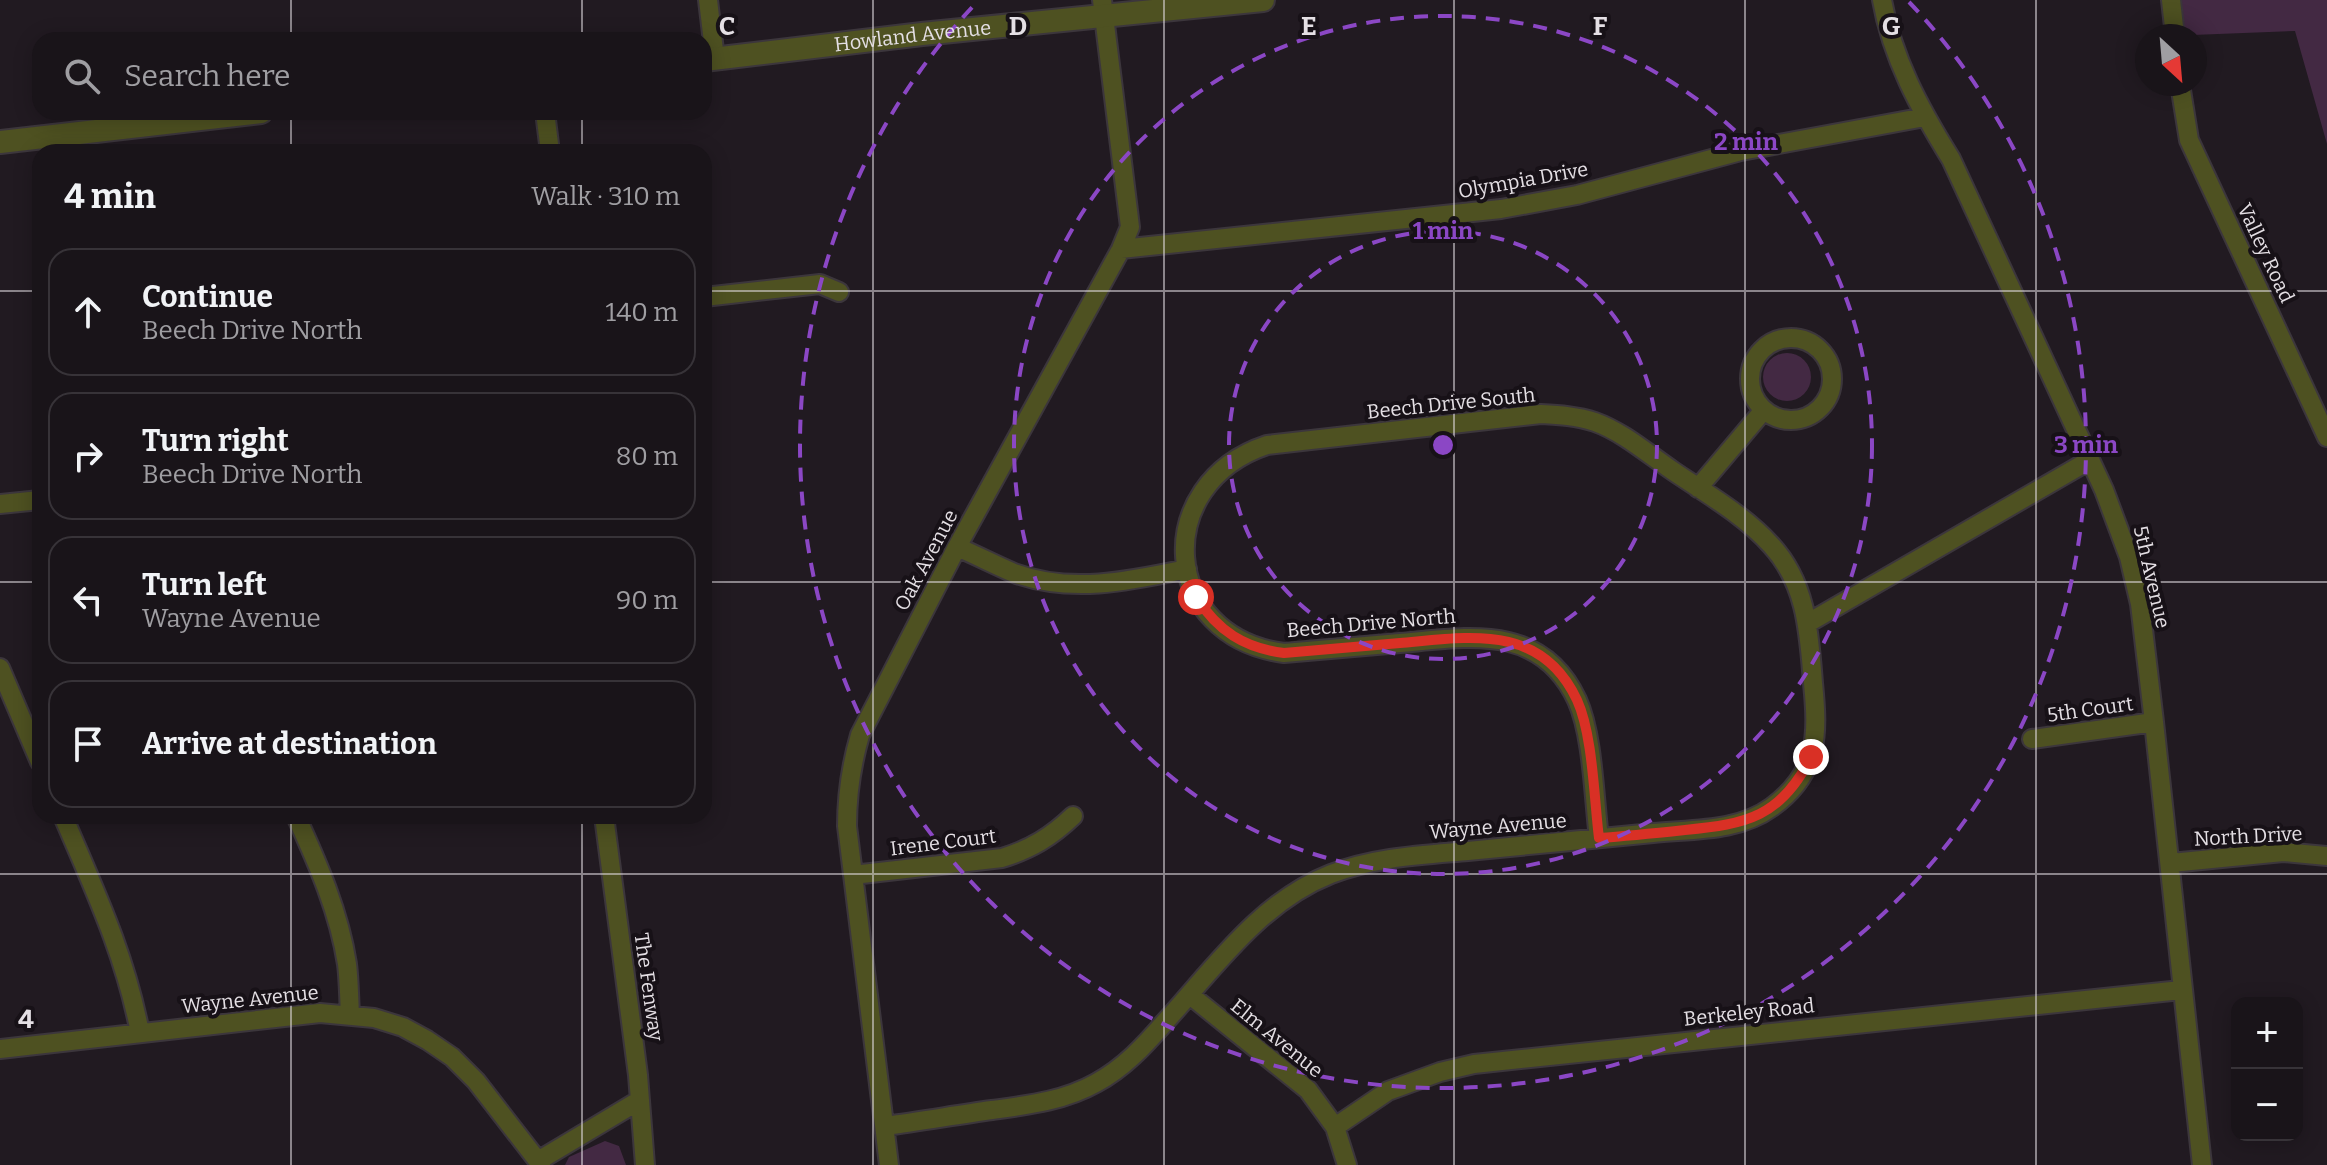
<!DOCTYPE html>
<html lang="en">
<head>
<meta charset="utf-8">
<style>
	:root { --surface:#191419; --page:#221d22; --text:#f1f3f6; --muted:#9f9ea2; --line:#373338 }
	body { margin:0; font-family:Bitter,serif; background:var(--page); color:var(--text) }
	.controls { position:absolute; right:24px; bottom:24px; display:grid; overflow:hidden; border-radius:16px; box-shadow:0 4px 20px #0003 }
	.controls button { width:72px; height:72px; display:grid; place-items:center; padding:0; border:0; border-bottom:2px solid var(--line); background:var(--surface); color:var(--text); font:40px sans-serif }
	.compass { position:absolute; left:2135px; top:24px; width:72px; height:72px; border-radius:50%; background:var(--surface); box-shadow:0 4px 20px #0003; rotate:154deg }
	.stop { position:absolute; width:24px; height:24px; margin:-18px; border:6px solid #d93025; border-radius:50%; background:#fff }
	.stop.end { background:#d93025; border-color:#fff; box-shadow:0 2px 8px #0008 }
	.list { margin:0; padding:0; list-style:none }
	h2 { display:flex; justify-content:space-between; align-items:center; height:104px; margin:0; padding:0 32px; font-size:34px }
	h2 small { font-size:26px; font-weight:400; color:var(--muted) }
	.list li { display:grid; grid-template-columns:52px 1fr auto; gap:24px; align-items:center; box-sizing:border-box; height:128px; margin:0 16px 16px; padding:0 16px; border:2px solid var(--line); border-radius:24px }
	.list b { display:block; font-size:30px; white-space:nowrap }
	.list p { margin:0; font-size:26px; white-space:nowrap; color:var(--muted) }
	.list em { font-size:26px; font-style:normal; color:var(--muted) }
	.icon { flex:none; width:44px; height:44px; fill:none; stroke:currentColor; stroke-width:2; stroke-linecap:round; stroke-linejoin:round }
	.map { position:relative; flex:none; width:2327px; height:1165px; overflow:hidden }
	.search { position:absolute; background:var(--surface); box-shadow:0 4px 20px #0003; left:32px; top:32px; width:680px; height:88px; display:flex; align-items:center; gap:20px; box-sizing:border-box; padding:0 28px; border-radius:24px; color:var(--muted); font-size:30px }
	.panel { position:absolute; background:var(--surface); box-shadow:0 4px 20px #0003; left:32px; top:144px; width:680px; height:680px; border-radius:24px }
	.map>svg:first-child { display:block }
	.green { fill:#432943 }
	.lines { fill:none; stroke-linecap:round; stroke-linejoin:round }
	.minor-casing { stroke:#3c363c; stroke-width:22 }
	.tertiary-casing { stroke:#3c363c; stroke-width:26 }
	.minor { stroke:#4e5121; stroke-width:18 }
	.tertiary { stroke:#4e5121; stroke-width:22 }
	.route { stroke:#d93025; stroke-width:10 }
	.grid { fill:none; stroke:#e4dfe4; stroke-width:2; stroke-opacity:0.55 }
	.ring { fill:none; stroke:#8b47c5; stroke-width:4; stroke-dasharray:14 10 }
	.labels { text-anchor:middle; stroke-width:8; stroke-linejoin:round; paint-order:stroke }
	.street-label { font-size:20px; fill:#e4dfe4; stroke:#171117 }
	.grid-label { font-size:26px; text-anchor:middle; font-weight:bold; fill:#e4dfe4; stroke:#171117; stroke-width:8; stroke-linejoin:round; paint-order:stroke }
	.centre { fill:#8b47c5; stroke:#171117; stroke-width:4 }
	.ring-label { font-size:24px; text-anchor:middle; font-weight:bold; fill:#8b47c5; stroke:#171117; stroke-width:8; stroke-linejoin:round; paint-order:stroke }
</style>
</head>
<body>
<div class="map">
<svg width="2327" height="1165" viewBox="0 0 2327 1165">
	<rect width="100%" height="100%" fill="#211a21"/>
	<path class="green" d="M2162 0H2327V144L2295 31 2167 36Z
		M1763 377a24 24 0 1 1 48 0a24 24 0 1 1-48 0Z
		M605 1141 619 1146 626 1165H565L569 1157Z"/>
	<g class="lines">
		<g class="minor-casing">
			<path id="minor" d="M708 0 715 59
				M1882 0C1892 58 1920 109 1951 159L2104 490 2129 557 2140 604 2154 722 2202 1165
				M2171 0 2175 36
				M2180 84 2189 140 2327 437
				M545 112 550 152
				M1121 249 1501 209 1577 195 1741 151 1925 117
				M704 297 820 284 839 292
				M1750 379a41 41 0 1 1 82 0a41 41 0 1 1-82 0Z
				M1698 488 1763 411
				M0 504 40 500
				M957 547C976 555 995 565 1014 573 1071 594 1130 581 1187 569
				M1808 623 2090 460
				M0 668 40 762
				M2032 739 2154 722
				M63 816C94 889 125 954 140 1033
				M296 816C318 864 339 912 347 964 349 980 349 997 350 1014
				M604 816 638 1075 645 1165
				M2171 863 2283 852 2327 856
				M853 875 1002 858C1031 849 1051 837 1073 816
				M1190 995 1308 1090 1335 1127 1347 1165
				M0 1049 320 1013 374 1018 403 1027 427 1040 452 1057 476 1081 541 1165
				M885 1126C921 1121 957 1115 992 1110 1028 1105 1064 1101 1096 1083 1124 1068 1145 1045 1165 1022 1215 967 1260 902 1331 874 1375 857 1422 855 1468 851 1530 845 1591 839 1653 833 1692 829 1738 832 1772 807 1819 773 1818 734 1813 683 1809 633 1807 584 1771 545 1744 515 1707 494 1673 471 1648 454 1623 432 1595 422 1577 416 1559 415 1541 414L1267 445C1150 484 1160 637 1284 653 1323 650 1361 646 1400 643 1469 637 1541 623 1577 700 1593 735 1594 799 1599 838
				M1335 1127 1388 1091 1440 1072 1474 1064 2181 990
				M538 1161 640 1100
				M889 1165 847 826C847 794 851 766 860 735L957 547 1121 249 1130 227 1102 0"/>
		</g>
		<g class="tertiary-casing">
			<g id="tertiary">
				<path id="s1" d="M704 60 922 34 1263 0"/>
				<path d="M0 142 261 112"/>
			</g>
		</g>
		<use href="#minor" class="minor"/>
		<use href="#tertiary" class="tertiary"/>
	</g>
	<g class="lines">
		<path class="route" d="M1196 597C1218 631 1244 648 1284 653 1323 650 1361 646 1400 643 1469 637 1541 623 1577 700 1593 735 1594 799 1599 838 1628 836 1657 833 1685 830 1747 824 1781 817 1811 757"/>
	</g>
	<path class="grid" d="M291 0V40M582 0V40M873 0V1165M1164 0V1165M1454 0V1165M1745 0V1165M2036 0V1165M291 112V152M582 112V152M0 291H40M704 291H2327M0 582H40M704 582H2327M291 816V1165M582 816V1165M0 874H2327"/>
	<g class="ring">
		<circle cx="1443" cy="445" r="214"/>
		<circle cx="1443" cy="445" r="429"/>
		<path d="M1909 2A643 643 0 1 1 977 2"/>
	</g>
	<g class="labels">
		<g class="street-label">
			<text dy="7" stroke="none"><textPath href="#s1" startOffset="210">Howland Avenue</textPath></text>
			<text transform="translate(1523 180) rotate(-10)" y="7">Olympia Drive</text>
			<text transform="translate(2266 253) rotate(65)" y="7">Valley Road</text>
			<text transform="translate(1451 403) rotate(-6)" y="7">Beech Drive South</text>
			<text transform="translate(926 560) rotate(-62)" y="7">Oak Avenue</text>
			<text transform="translate(2152 577) rotate(77)" y="7">5th Avenue</text>
			<text transform="translate(1371 623) rotate(-5)" y="7">Beech Drive North</text>
			<text transform="translate(2090 709) rotate(-8)" y="7">5th Court</text>
			<text transform="translate(1498 826) rotate(-5)" y="7">Wayne Avenue</text>
			<text transform="translate(2248 836) rotate(-3)" y="7">North Drive</text>
			<text transform="translate(943 842) rotate(-7)" y="7">Irene Court</text>
			<text transform="translate(649 987) rotate(82)" y="7">The Fenway</text>
			<text transform="translate(250 999) rotate(-6)" y="7">Wayne Avenue</text>
			<text transform="translate(1749 1012) rotate(-6)" y="7">Berkeley Road</text>
			<text transform="translate(1277 1038) rotate(39)" y="7">Elm Avenue</text>
		</g>
	</g>
	<g class="grid-label">
		<text x="727" y="35">C</text>
		<text x="1018" y="35">D</text>
		<text x="1309" y="35">E</text>
		<text x="1600" y="35">F</text>
		<text x="1891" y="35">G</text>
		<text x="26" y="1028">4</text>
	</g>
	<circle cx="1443" cy="445" r="12" class="centre"/>
	<g class="ring-label">
		<text x="1746" y="150">2 min</text>
		<text x="1443" y="239">1 min</text>
		<text x="2086" y="453">3 min</text>
	</g>
</svg>
<div class="controls">
<button>+</button>
<button>−</button>
</div>
<svg class="compass" viewBox="-18 -18 36 36"><path d="M0-13l5 13h-10z" fill="#e53935"/><path d="M0 13l5-13h-10z" fill="#9f9ea2"/></svg>
<div class="stop" style="left:1196px;top:597px"></div>
<div class="stop end" style="left:1811px;top:757px"></div>
<div class="search"><svg class="icon" aria-label="search" viewBox="0 0 24 24"><circle cx="10" cy="10" r="6"/><path d="M15 15l6 6"/></svg>Search here</div>
<section class="panel">
<h2>4 min<small>Walk · 310 m</small></h2>
<ul class="list">
<li><svg class="icon" aria-label="ahead" viewBox="0 0 24 24"><path d="M12 20V5M6 11l6-6 6 6"/></svg><div><b>Continue</b><p>Beech Drive North</p></div><em>140 m</em></li>
<li><svg class="icon" aria-label="right" viewBox="0 0 24 24"><path d="M7 20v-9h11M14 6l5 5-5 5"/></svg><div><b>Turn right</b><p>Beech Drive North</p></div><em>80 m</em></li>
<li><svg class="icon" aria-label="left" viewBox="0 0 24 24"><path d="M17 20v-9H6M10 6l-5 5 5 5"/></svg><div><b>Turn left</b><p>Wayne Avenue</p></div><em>90 m</em></li>
<li><svg class="icon" aria-label="arrive" viewBox="0 0 24 24"><path d="M6 21V4h12l-3 4 3 4H6"/></svg><div><b>Arrive at destination</b></div></li>
</ul>
</section>
</div>
</body>
</html>
